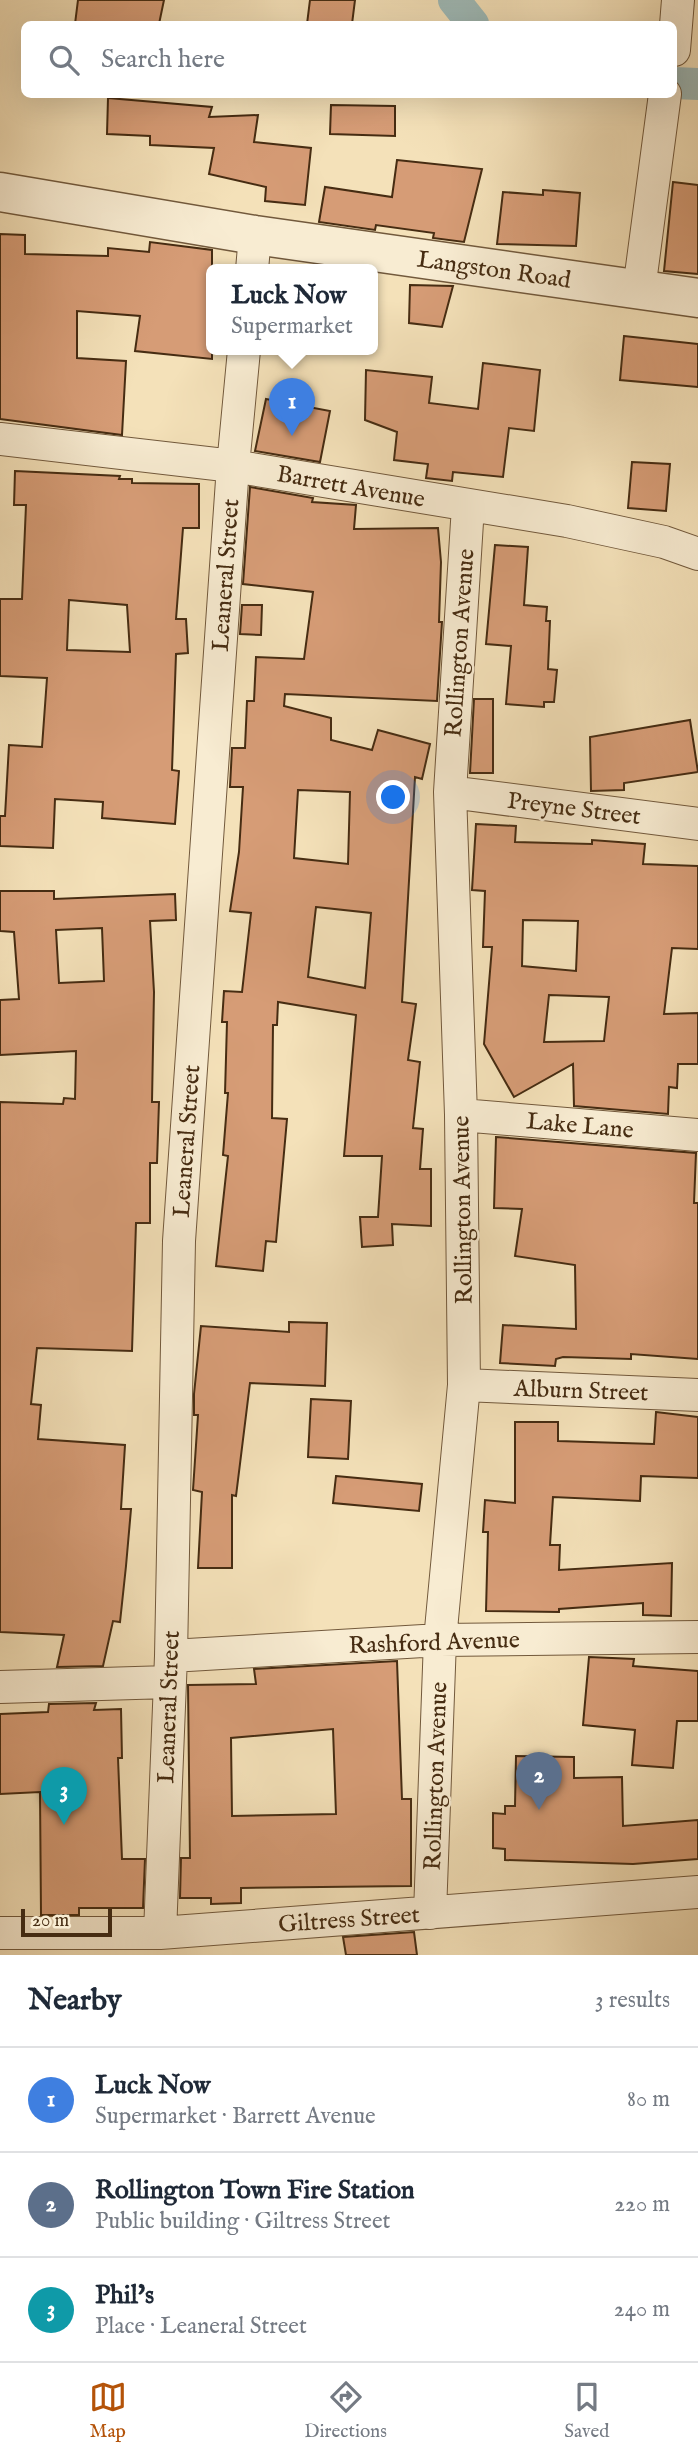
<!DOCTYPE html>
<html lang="en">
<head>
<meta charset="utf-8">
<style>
	:root { --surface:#fff; --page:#f2f2f3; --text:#1f2937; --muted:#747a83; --line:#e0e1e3; --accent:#b45309 }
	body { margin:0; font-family:"IM FELL English",serif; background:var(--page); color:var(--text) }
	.scale { position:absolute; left:21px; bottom:18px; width:91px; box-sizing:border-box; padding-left:7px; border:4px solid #462c12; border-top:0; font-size:19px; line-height:24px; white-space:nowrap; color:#462c12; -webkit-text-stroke:5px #f8ecd2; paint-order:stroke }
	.you { position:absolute; left:394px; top:798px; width:24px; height:24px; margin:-18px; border:5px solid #fff; border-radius:50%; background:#1a73e8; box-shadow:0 0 0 10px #1a73e833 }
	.badge { display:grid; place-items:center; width:46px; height:46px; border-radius:50%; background:var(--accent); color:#fff; font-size:23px; font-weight:700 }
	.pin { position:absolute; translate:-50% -58px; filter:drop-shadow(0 2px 4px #0008) }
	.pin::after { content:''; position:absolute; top:37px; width:24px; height:21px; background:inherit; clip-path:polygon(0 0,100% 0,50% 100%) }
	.popup { position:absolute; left:206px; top:264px; width:172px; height:91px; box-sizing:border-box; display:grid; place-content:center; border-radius:10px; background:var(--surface); filter:drop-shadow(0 2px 5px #0005); font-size:23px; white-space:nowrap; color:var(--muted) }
	.popup b { font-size:26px; color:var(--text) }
	.popup::after { content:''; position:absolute; left:50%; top:100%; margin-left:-14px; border:14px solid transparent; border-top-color:var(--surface) }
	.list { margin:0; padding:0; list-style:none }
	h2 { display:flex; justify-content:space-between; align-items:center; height:91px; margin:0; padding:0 28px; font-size:30px }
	h2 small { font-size:23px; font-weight:400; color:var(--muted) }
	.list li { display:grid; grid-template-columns:46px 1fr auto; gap:21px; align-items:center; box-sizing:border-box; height:105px; padding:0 28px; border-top:2px solid var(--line) }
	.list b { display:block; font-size:26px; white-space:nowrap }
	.list p { margin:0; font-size:23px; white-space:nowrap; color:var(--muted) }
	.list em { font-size:23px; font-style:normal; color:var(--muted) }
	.icon { flex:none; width:38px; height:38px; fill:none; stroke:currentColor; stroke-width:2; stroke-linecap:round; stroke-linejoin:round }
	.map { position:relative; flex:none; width:698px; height:1955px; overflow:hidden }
	.search { position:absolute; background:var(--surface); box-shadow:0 7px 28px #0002; left:21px; right:21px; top:21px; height:77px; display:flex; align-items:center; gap:18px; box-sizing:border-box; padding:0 24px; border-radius:10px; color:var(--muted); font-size:26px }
	.sheet { height:406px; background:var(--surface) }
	nav { display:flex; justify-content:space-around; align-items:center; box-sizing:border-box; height:98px; border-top:2px solid var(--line); background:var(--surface); font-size:19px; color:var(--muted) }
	nav a { display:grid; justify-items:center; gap:4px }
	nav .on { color:var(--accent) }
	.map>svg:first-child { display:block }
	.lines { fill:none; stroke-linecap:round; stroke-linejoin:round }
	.canal { stroke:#9fbbb9; stroke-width:32 }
	.building { fill:#d69c76; stroke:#462c12; stroke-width:2; fill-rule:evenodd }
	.minor-casing { stroke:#72593c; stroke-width:34 }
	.tertiary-casing { stroke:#72593c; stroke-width:41 }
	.minor { stroke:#f8ecd2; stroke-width:32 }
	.tertiary { stroke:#f8ecd2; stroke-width:38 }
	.labels { text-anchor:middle; stroke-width:5; stroke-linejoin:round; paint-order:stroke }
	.street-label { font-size:24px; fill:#462c12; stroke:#f8ecd2 }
</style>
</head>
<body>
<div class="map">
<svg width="698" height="1955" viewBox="0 0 698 1955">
	<rect width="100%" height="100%" fill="#f4e1b9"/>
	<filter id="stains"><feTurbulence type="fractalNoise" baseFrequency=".00286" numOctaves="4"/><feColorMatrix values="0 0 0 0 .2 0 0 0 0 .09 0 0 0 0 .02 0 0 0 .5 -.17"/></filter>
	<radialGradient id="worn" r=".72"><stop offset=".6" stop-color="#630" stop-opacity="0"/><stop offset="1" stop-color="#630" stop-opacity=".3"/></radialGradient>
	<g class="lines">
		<path class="canal" d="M454 0 473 24
			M674 83 698 84"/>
	</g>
	<path class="building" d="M78 0H164L159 24H75Z
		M310 0H355L352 24H307Z
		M108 98 212 107 209 117 258 115 254 142 311 148 305 205 265 201 266 187 209 174 214 148 150 145V136L107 134Z
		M331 105 395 106V136L330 134Z
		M397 160 482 169 464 242 433 238 434 233 376 225 375 230 319 222 325 187 392 197Z
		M673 182 698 185V274L664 271Z
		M543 190 580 193 576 246 497 244 503 192 543 195Z
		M0 234 25 235V254L108 256V248L149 252 150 242 212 250V359L135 351 140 316 77 311V358L126 361 122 435 0 419Z
		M410 285 453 286 442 327 409 323Z
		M624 336 698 344V387L620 380Z
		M483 363 540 370 534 431 509 428 503 477 453 472 452 481 426 478 428 464 394 460 397 432 365 420 366 370 432 377 429 403 478 409Z
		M266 399 330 411 320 462 255 451Z
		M632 462 670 464 666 511 628 508Z
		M15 471 120 476 119 479H132V483L199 484V528H183L176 619H186L188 653 176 654 172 770 179 771 175 824 102 818 103 802 55 799 53 848 0 846V816H5L9 745 42 747 47 678 0 676V599H22L26 505H14ZM69 600 127 605 130 652 67 650Z
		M250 487 313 498 312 502 356 505 354 529 438 528 441 562 439 622H442L437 701 285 694 284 706 331 718V740L372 750 378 730 430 744 422 779 415 777 402 1002 416 1004 408 1060 420 1062 413 1128 423 1129 420 1169H431V1226L392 1224 393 1245 362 1247 360 1217H378L382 1156H344L356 1015 278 1002 277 1025H273L272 1118 287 1119 276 1242 266 1241 263 1271 216 1266 228 1156 223 1155 228 1093H225L227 1022H222L224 991 242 992 251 913 230 911 239 852 243 787H230L232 748H245L247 701H254L256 657 304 659 313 592 243 584ZM298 790 350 792 348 864 294 858ZM316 907 371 913 365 988 308 977Z
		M495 545 528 547 524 605 547 607 546 621H550L548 669 557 670 554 702H544V707L506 704 511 646 486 644Z
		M242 605H262L261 635 240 634Z
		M474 699H493V773H470Z
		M690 720 698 772 624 783V790L591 791 590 737Z
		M476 824 516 826 515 842 592 844V840L645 844 643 864 698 866V949L672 948 664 1014 698 1013V1064H678L677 1088 669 1087 668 1114 574 1106 573 1064 514 1097 484 1044 492 947H483L485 891 472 890ZM523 920 578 921 576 971 522 966ZM549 995 609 997 604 1041 544 1042Z
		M0 891H54V899L175 894 176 920 150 921 154 992 152 1102H159L157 1163H150V1223H136L132 1351 37 1348 31 1404 41 1405 38 1439 125 1445 121 1509H131L126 1566 120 1622 113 1621 103 1666 57 1667 64 1635 0 1632V1102L63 1104 64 1098 75 1099 76 1051 0 1055V1000L19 999 14 932 0 931ZM102 928 104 981 59 983 56 930Z
		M496 1137 696 1153 694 1203H698V1359L631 1354V1359L563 1357 556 1359 555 1366 500 1363 503 1325 576 1329 575 1265 515 1256 522 1209 494 1208Z
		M289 1322 327 1323 325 1386 250 1383 236 1496 232 1495V1568H198L202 1492 193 1490 198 1415H194V1394L201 1326 289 1332Z
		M311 1399 351 1401 348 1459 308 1457Z
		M656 1412 698 1417V1478L641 1476 640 1501 553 1497 550 1545H560L559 1570 672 1563 671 1616 643 1615V1603L559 1609V1612L486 1611 488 1532H483L485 1500 515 1503V1422H558V1441L654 1444Z
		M336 1476 422 1484 419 1511 333 1503Z
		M589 1657 634 1659 633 1666 698 1671V1721H677L673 1768 632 1765 635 1730 583 1725Z
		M397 1661 402 1799H411V1886L241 1888V1903L211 1904V1898H180L181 1858H190L188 1685 256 1684 254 1669ZM333 1729 336 1814 232 1816 231 1738Z
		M96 1703 94 1710 121 1709 122 1758H118L122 1859H145L143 1908H79V1915H41L40 1792 0 1794V1714L48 1712 49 1704Z
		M516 1756 574 1757V1778L622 1777 623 1826 698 1820V1859L633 1864 505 1860V1849L493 1848V1813L505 1814V1806H515Z
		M414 1932 417 1955H346L343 1937Z"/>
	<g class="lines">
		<g class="minor-casing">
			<path id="minor" d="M674 50 678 0
				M252 270 255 235
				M639 290 665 94
				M0 439 233 466 567 521 664 542 698 554
				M450 792 698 824
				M461 1115 698 1135
				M464 1385 698 1395
				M171 1656 440 1640 698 1637
				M0 1687 169 1682
				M430 1913 440 1640 464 1385 461 1115 450 792 468 506
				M0 1933H160L698 1892
				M160 1933 171 1656 179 1241 233 466 244 350"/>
		</g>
		<g class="tertiary-casing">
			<path id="tertiary" d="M0 192 255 235 698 298"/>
		</g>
		<use href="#minor" class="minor"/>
		<use href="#tertiary" class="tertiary"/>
	</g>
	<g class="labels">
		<g class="street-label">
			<text transform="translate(494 269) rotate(8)" y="8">Langston Road</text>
			<text transform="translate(351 486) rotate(10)" y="8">Barrett Avenue</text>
			<text transform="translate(225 575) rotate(-86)" y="8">Leaneral Street</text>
			<text transform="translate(459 643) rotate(-86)" y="8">Rollington Avenue</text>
			<text transform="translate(574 808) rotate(7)" y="8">Preyne Street</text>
			<text transform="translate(580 1125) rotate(5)" y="8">Lake Lane</text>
			<text transform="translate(186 1141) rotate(-86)" y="8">Leaneral Street</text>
			<text transform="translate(462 1210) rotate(-91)" y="8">Rollington Avenue</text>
			<text transform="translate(581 1390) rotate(2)" y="8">Alburn Street</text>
			<text transform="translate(434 1642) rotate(-2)" y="8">Rashford Avenue</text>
			<text transform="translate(168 1707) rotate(-88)" y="8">Leaneral Street</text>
			<text transform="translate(435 1776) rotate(-88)" y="8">Rollington Avenue</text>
			<text transform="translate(349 1919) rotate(-4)" y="8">Giltress Street</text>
		</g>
	</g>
	<rect width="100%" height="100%" filter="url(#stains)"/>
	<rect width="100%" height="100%" fill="url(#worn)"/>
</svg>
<div class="scale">20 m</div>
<div class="you"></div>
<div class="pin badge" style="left:292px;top:436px;background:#3f7fe0">1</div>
<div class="popup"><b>Luck Now</b>Supermarket</div>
<div class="pin badge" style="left:539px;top:1810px;background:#5c6f8a">2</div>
<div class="pin badge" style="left:64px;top:1825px;background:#0f9aa8">3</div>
<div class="search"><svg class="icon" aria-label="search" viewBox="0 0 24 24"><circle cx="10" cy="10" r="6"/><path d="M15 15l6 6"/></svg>Search here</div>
</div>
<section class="sheet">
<h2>Nearby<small>3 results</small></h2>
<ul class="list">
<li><span class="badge" style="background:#3f7fe0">1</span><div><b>Luck Now</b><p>Supermarket · Barrett Avenue</p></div><em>80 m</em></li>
<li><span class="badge" style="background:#5c6f8a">2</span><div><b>Rollington Town Fire Station</b><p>Public building · Giltress Street</p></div><em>220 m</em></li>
<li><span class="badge" style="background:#0f9aa8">3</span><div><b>Phil's</b><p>Place · Leaneral Street</p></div><em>240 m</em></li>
</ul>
</section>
<nav>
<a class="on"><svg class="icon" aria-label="map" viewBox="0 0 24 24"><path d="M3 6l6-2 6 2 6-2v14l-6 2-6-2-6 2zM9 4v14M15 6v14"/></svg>Map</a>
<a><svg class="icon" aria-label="directions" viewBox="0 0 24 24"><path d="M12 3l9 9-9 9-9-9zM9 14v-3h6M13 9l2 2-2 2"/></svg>Directions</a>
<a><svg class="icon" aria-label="saved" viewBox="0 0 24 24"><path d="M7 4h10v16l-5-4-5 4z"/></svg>Saved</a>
</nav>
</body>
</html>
